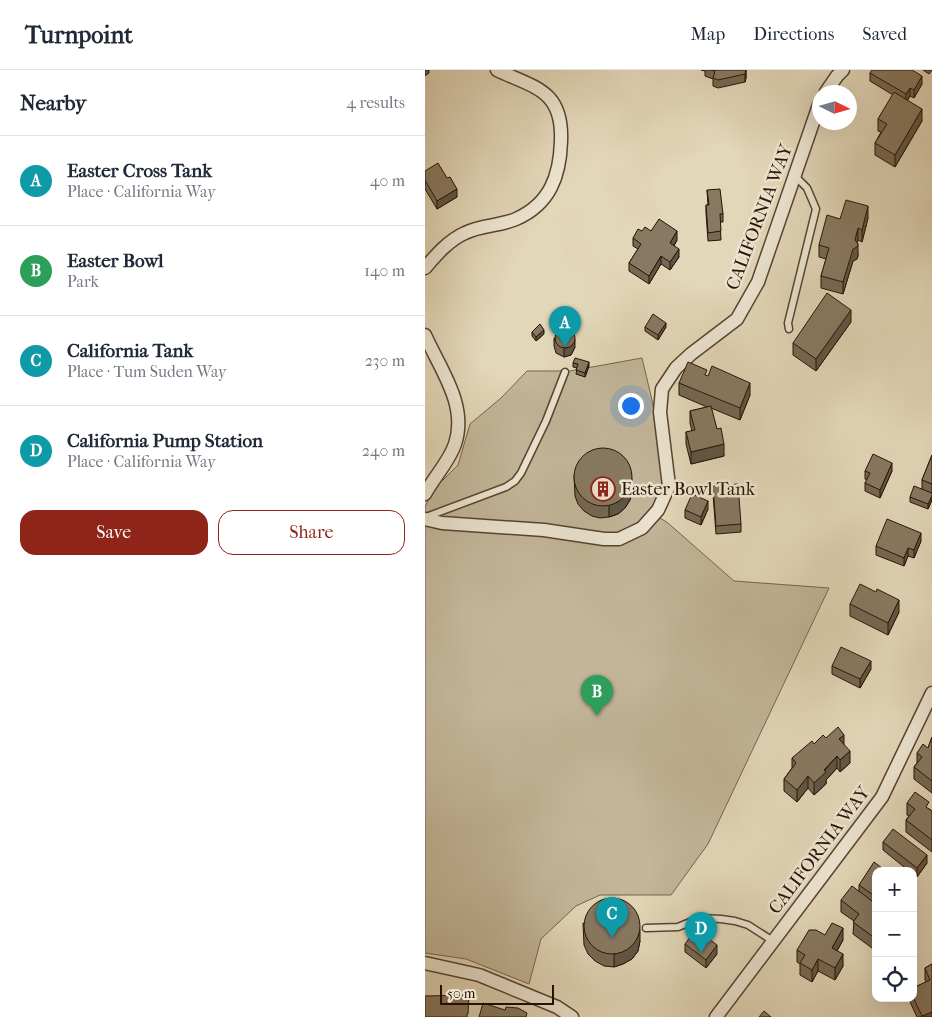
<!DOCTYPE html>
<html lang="en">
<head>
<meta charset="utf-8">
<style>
	:root { --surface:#fff; --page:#f2f2f3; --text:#1f2937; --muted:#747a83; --line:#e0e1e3; --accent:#8f2418 }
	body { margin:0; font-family:"IM FELL French Canon",serif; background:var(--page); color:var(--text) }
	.controls { position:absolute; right:15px; bottom:15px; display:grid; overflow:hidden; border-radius:10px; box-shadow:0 5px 20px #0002 }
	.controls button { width:45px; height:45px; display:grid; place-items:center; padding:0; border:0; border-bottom:1px solid var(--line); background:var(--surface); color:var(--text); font:25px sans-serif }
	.compass { position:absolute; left:387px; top:15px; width:45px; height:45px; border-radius:50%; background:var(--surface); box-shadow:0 5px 20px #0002; rotate:95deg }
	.scale { position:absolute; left:15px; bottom:12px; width:114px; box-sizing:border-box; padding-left:5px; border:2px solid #261303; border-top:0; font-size:14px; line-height:18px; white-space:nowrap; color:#261303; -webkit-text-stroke:4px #ede5d2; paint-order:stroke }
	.you { position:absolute; left:205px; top:335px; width:18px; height:18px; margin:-12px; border:4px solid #fff; border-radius:50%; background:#1a73e8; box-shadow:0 0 0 8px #1a73e833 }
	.badge { display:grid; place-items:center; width:32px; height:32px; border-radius:50%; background:var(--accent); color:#fff; font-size:16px; font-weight:700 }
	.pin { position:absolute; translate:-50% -41px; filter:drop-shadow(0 1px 2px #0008) }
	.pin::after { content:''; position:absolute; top:26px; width:18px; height:15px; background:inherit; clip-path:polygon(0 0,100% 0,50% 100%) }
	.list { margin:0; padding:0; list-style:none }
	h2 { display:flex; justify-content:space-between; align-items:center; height:65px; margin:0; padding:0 20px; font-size:21px }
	h2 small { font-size:16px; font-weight:400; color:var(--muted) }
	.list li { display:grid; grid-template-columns:32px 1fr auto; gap:15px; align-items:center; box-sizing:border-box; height:90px; padding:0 20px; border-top:1px solid var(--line) }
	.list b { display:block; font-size:19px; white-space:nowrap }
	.list p { margin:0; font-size:16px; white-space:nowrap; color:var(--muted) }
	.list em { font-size:16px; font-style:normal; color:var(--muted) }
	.actions { display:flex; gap:10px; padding:15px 20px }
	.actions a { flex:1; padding:11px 0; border:1px solid var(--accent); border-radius:15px; text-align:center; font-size:18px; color:var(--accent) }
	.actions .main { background:var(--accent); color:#fff }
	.icon { flex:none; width:28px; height:28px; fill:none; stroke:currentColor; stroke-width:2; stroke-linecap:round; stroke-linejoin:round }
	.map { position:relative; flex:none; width:507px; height:947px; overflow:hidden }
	header { display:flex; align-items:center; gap:30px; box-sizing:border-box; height:70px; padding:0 25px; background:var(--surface); border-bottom:1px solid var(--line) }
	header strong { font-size:24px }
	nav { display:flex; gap:28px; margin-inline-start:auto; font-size:18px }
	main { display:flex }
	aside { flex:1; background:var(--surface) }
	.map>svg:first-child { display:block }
	.green { fill:#c3b69a; stroke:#74644e }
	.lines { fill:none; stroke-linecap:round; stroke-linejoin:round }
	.service-casing { stroke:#554430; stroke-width:9 }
	.minor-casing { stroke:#554430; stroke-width:15 }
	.service { stroke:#ede5d2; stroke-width:6 }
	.minor { stroke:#ede5d2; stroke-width:12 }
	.wall { fill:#756854; stroke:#261303 }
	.shaded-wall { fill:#5f5545; stroke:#261303 }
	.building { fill:#887962; stroke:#261303 }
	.labels { text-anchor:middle; stroke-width:5; stroke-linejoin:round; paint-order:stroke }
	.street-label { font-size:18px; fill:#261303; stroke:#ede5d2 }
	.poi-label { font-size:18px; fill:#261303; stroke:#ede5d2; text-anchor:start }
</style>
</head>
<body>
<header>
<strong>Turnpoint</strong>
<nav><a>Map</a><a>Directions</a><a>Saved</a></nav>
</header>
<main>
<aside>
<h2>Nearby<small>4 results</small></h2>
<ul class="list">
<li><span class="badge" style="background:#0f9aa8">A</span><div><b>Easter Cross Tank</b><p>Place · California Way</p></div><em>40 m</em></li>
<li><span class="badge" style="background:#2e9e5b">B</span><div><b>Easter Bowl</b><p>Park</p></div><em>140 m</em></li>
<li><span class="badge" style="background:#0f9aa8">C</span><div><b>California Tank</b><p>Place · Tum Suden Way</p></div><em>230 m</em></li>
<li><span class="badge" style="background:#0f9aa8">D</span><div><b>California Pump Station</b><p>Place · California Way</p></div><em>240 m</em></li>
</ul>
<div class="actions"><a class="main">Save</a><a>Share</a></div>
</aside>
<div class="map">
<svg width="507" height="947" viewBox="0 0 507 947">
	<rect width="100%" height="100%" fill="#e3d7b9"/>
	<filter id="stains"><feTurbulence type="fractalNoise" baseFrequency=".004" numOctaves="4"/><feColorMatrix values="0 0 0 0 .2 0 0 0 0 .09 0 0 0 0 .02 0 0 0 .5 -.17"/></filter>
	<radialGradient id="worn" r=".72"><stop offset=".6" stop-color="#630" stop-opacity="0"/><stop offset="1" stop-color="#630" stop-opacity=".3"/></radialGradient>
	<path class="green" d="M217 288 227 330 238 397 236 422 224 441 243 453 309 511 404 518 283 774 246 825H175L151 836 116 869 104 914 41 889 0 883V437L7 421 33 395 45 354 76 328 102 301H145Z"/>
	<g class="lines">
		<g class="service-casing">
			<path id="service" d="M364 259 363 253 391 139 382 118 370 106
				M1 447 81 417 90 411 96 403 121 351 140 302
				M221 858 253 857 275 848 296 849 310 851 323 855 348 871"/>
		</g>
		<g class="minor-casing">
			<path id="minor" d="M401 22 412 6 418 0
				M0 198C11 185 24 170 40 163 56 155 75 156 91 149 125 134 135 106 136 71 138 20 110 18 72 0
				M0 265C15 299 43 335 30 374 24 392 9 407 0 424
				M0 449 17 453 119 460 179 469H194L217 458 233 440 244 416 235 342 237 319 251 298 266 284 312 249 333 212 394 35
				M0 893 54 905 132 937 147 947
				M291 947 457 727 507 623"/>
		</g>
		<use href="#service" class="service"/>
		<use href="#minor" class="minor"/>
	</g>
	<path class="wall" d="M276 0H321V8L320 12 293 18 288 16V9L280 6V1Z
		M498 0H507L504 4Z
		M445 3 497 14 489 28 485 26 482 31 497 51 470 97 450 85V73L456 62 453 61V49L468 25 445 11Z
		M0 101 22 108 32 127 12 139 0 119Z
		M282 120 298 144V152H295L296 170 283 171 281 143V135H283Z
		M443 148 437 172 433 170 432 173 433 186 432 189 428 191 418 224 396 218V206L401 189 394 187V175L415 149Z
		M217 161H226L252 170 249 176 254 187 245 200 236 194 224 214 204 201V193L213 179 208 176V168Z
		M426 252 391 301 368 285V273Z
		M220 257H241L233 270 220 261Z
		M107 262 119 264 111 271 107 266Z
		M129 268 150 277 146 285 139 287 131 283 129 276Z
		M148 293 164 296 160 307 151 304 152 298 148 297Z
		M254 313 325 325 315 350 286 338 299 386 266 394 261 374V362L267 361 265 353V341L282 337 254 325Z
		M507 385V430L503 439 485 432V427L497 419V410Z
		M440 401H467L455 428 440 421V413L442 410 440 409Z
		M149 405 207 421 205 430 200 438 193 444 184 447 175 448 167 446 159 441 153 434 150 426Z
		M288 416 316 454V462L291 464 288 424Z
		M283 439 276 455 260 448V440Z
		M496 471 489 488 483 486 479 496 451 485V476Z
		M425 534 474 542 463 565 425 546Z
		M407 596 446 599 435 618 407 604Z
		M507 667V723L489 709V697L492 693V683L503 678Z
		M401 668 419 675 425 693 415 702 412 698 401 710V714L389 725 383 718 372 732 359 721V709L367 698V688L389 674Z
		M482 733 504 739 507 741V782L481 762V750L484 746 482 745Z
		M458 772 502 793 492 807 488 804V801H484L458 780Z
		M451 801V881L428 864 429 851 416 842V830L434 821V815Z
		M158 853 215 871 213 881 207 889 198 894 189 897 179 896 170 891 163 884 159 875Z
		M400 865 418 870 412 881 418 896 410 910 393 901 387 912 375 905V894L372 892V880Z
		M260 874 292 884 281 898 260 882Z
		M507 894V947H492L485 932V928H488V918L501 912 500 910V898Z"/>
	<path class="shaded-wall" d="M0 0H4V3L0 6Z
		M321 0V8L320 12V4Z
		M497 6V14L489 28V20Z
		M485 18V26L481 33V24Z
		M497 39V51L470 97V85Z
		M32 119V127L12 139V131Z
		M443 136V148L437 172V160Z
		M433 158V170L431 178 433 174V186L432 189 428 191 418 224V212Z
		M252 161V170L245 182V173Z
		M254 179V187L245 200V192Z
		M236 186V194L224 214V206Z
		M426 240V252L391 301V289Z
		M241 253V257L233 270V265Z
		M119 260V264L111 271V267Z
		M150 269V277L146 285 139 287V279Z
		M164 292V296L160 307V303Z
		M325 313V325L315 350V338Z
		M299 374V386L266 394V382Z
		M467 393V401L455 428V420Z
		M207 409V421L205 430 200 438 193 444 184 447V435Z
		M507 426V430L503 439V434Z
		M283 431V439L276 455V447Z
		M496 463V471L489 488V480Z
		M483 478V486L479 496V488Z
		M474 530V542L463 565V553Z
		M446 591V599L435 618V609Z
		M419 665V677L414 669Z
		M425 681V693L415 702V690Z
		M412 686V698L401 710V714L389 725V713Z
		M383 706V718L372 732V720Z
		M502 785V793L492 807V798Z
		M418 858V870L407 890V878Z
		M215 859V871L213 881 207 889 198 894 189 897V885Z
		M292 875V884L281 898V890Z
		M418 884V896L410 910V898Z
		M393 889V901L387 912V900Z
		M507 942V947H497V946Z"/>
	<path class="building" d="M286 0H321L320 4 293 10 288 8 290 1Z
		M447 0H487L497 6 489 20 485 18 481 24 445 3Z
		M469 22 497 39 470 85 450 73 462 54 453 49Z
		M13 93 22 108 25 107 32 119 12 131 0 110V101Z
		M295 119 298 144H295L296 161 283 163 281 135H284L282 120Z
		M421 130 443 136 437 160 433 158 430 170 433 174 432 177 428 179 418 212 396 206 404 178 394 175 402 145 415 149Z
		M234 149 252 161 245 173 254 179 245 192 236 186 224 206 204 193 216 174 208 168 213 159 217 161 220 157 226 161Z
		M402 223 426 240 391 289 368 273Z
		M228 244 241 253 233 265 220 257Z
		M115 254 119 260 111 267 107 262Z
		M130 268a10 10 0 1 1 20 0a10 10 0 1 1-20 0Z
		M150 288 164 292 160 303 151 300 153 294 148 293Z
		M263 292 282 300 280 305 283 306 287 296 325 313 315 338 254 313Z
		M286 336 292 359 296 358 299 374 266 382 261 362 270 360 265 341Z
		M149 407a29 29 0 1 1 58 0a29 29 0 1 1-58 0Z
		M448 384 467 393 455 420 440 413 445 403 440 401Z
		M507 385V414L497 410Z
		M313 414 316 454 291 456 288 416Z
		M489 416 507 423V426L503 434 485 427Z
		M267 424 283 431 276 447 260 440Z
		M462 449 496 463 489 480 483 478 479 488 451 476Z
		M435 514 451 522 452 519 474 530 463 553 425 534Z
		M416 577 446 591 435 609 407 596Z
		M413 657 419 665 414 669 425 681 415 690 412 686 399 700 401 702 389 713 383 706 372 720 359 709 371 693 367 688 387 671 389 674 398 665 401 668Z
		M507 667V711L489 697 497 687 492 683 498 674 503 678Z
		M490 722 504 732 501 737 507 741V770L481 750 490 739 482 733Z
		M468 759 502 785 492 798 458 772Z
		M449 792 461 801H451V827L434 815Z
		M427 816 451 834V869L428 852 434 844 416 830Z
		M159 856a28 28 0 1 1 56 0a28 28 0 1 1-56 0Z
		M407 853 418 858 407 878 418 884 410 898 393 889 387 900 375 893 380 885 372 880 384 860H391L400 865Z
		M271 859 292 875 281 890 260 874Z
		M507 894V942L497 946 488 927V918L505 910 500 898Z
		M44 925 43 944H42V947H0V926Z
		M58 933 80 940 81 937 93 938 102 943 101 947H54Z
		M339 941 346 947H334Z"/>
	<defs>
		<g id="building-ring" transform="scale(1.25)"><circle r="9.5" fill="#ede5d2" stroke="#8f2418" stroke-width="1.5"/><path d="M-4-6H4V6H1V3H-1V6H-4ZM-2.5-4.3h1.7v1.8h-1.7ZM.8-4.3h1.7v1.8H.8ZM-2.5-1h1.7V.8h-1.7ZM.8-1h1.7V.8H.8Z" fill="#8f2418"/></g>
	</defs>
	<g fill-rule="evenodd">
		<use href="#building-ring" x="178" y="419"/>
	</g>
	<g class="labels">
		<g class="street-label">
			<text transform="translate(334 147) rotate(-69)" y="6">CALIFORNIA WAY</text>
			<text transform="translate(394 780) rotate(-53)" y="6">CALIFORNIA WAY</text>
		</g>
		<g class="poi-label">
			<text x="196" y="425">Easter Bowl Tank</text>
		</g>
	</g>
	<rect width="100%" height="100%" filter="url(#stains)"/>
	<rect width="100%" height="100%" fill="url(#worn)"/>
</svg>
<div class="controls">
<button>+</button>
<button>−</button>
<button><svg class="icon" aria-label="locate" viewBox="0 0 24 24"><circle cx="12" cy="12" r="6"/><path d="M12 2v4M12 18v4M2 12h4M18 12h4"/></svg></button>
</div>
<svg class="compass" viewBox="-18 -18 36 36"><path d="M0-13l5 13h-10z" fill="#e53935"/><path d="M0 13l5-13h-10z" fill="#747a83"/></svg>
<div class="scale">50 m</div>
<div class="you"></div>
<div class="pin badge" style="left:140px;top:277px;background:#0f9aa8">A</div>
<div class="pin badge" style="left:172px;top:646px;background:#2e9e5b">B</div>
<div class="pin badge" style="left:187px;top:868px;background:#0f9aa8">C</div>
<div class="pin badge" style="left:276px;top:883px;background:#0f9aa8">D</div>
</div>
</main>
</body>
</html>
